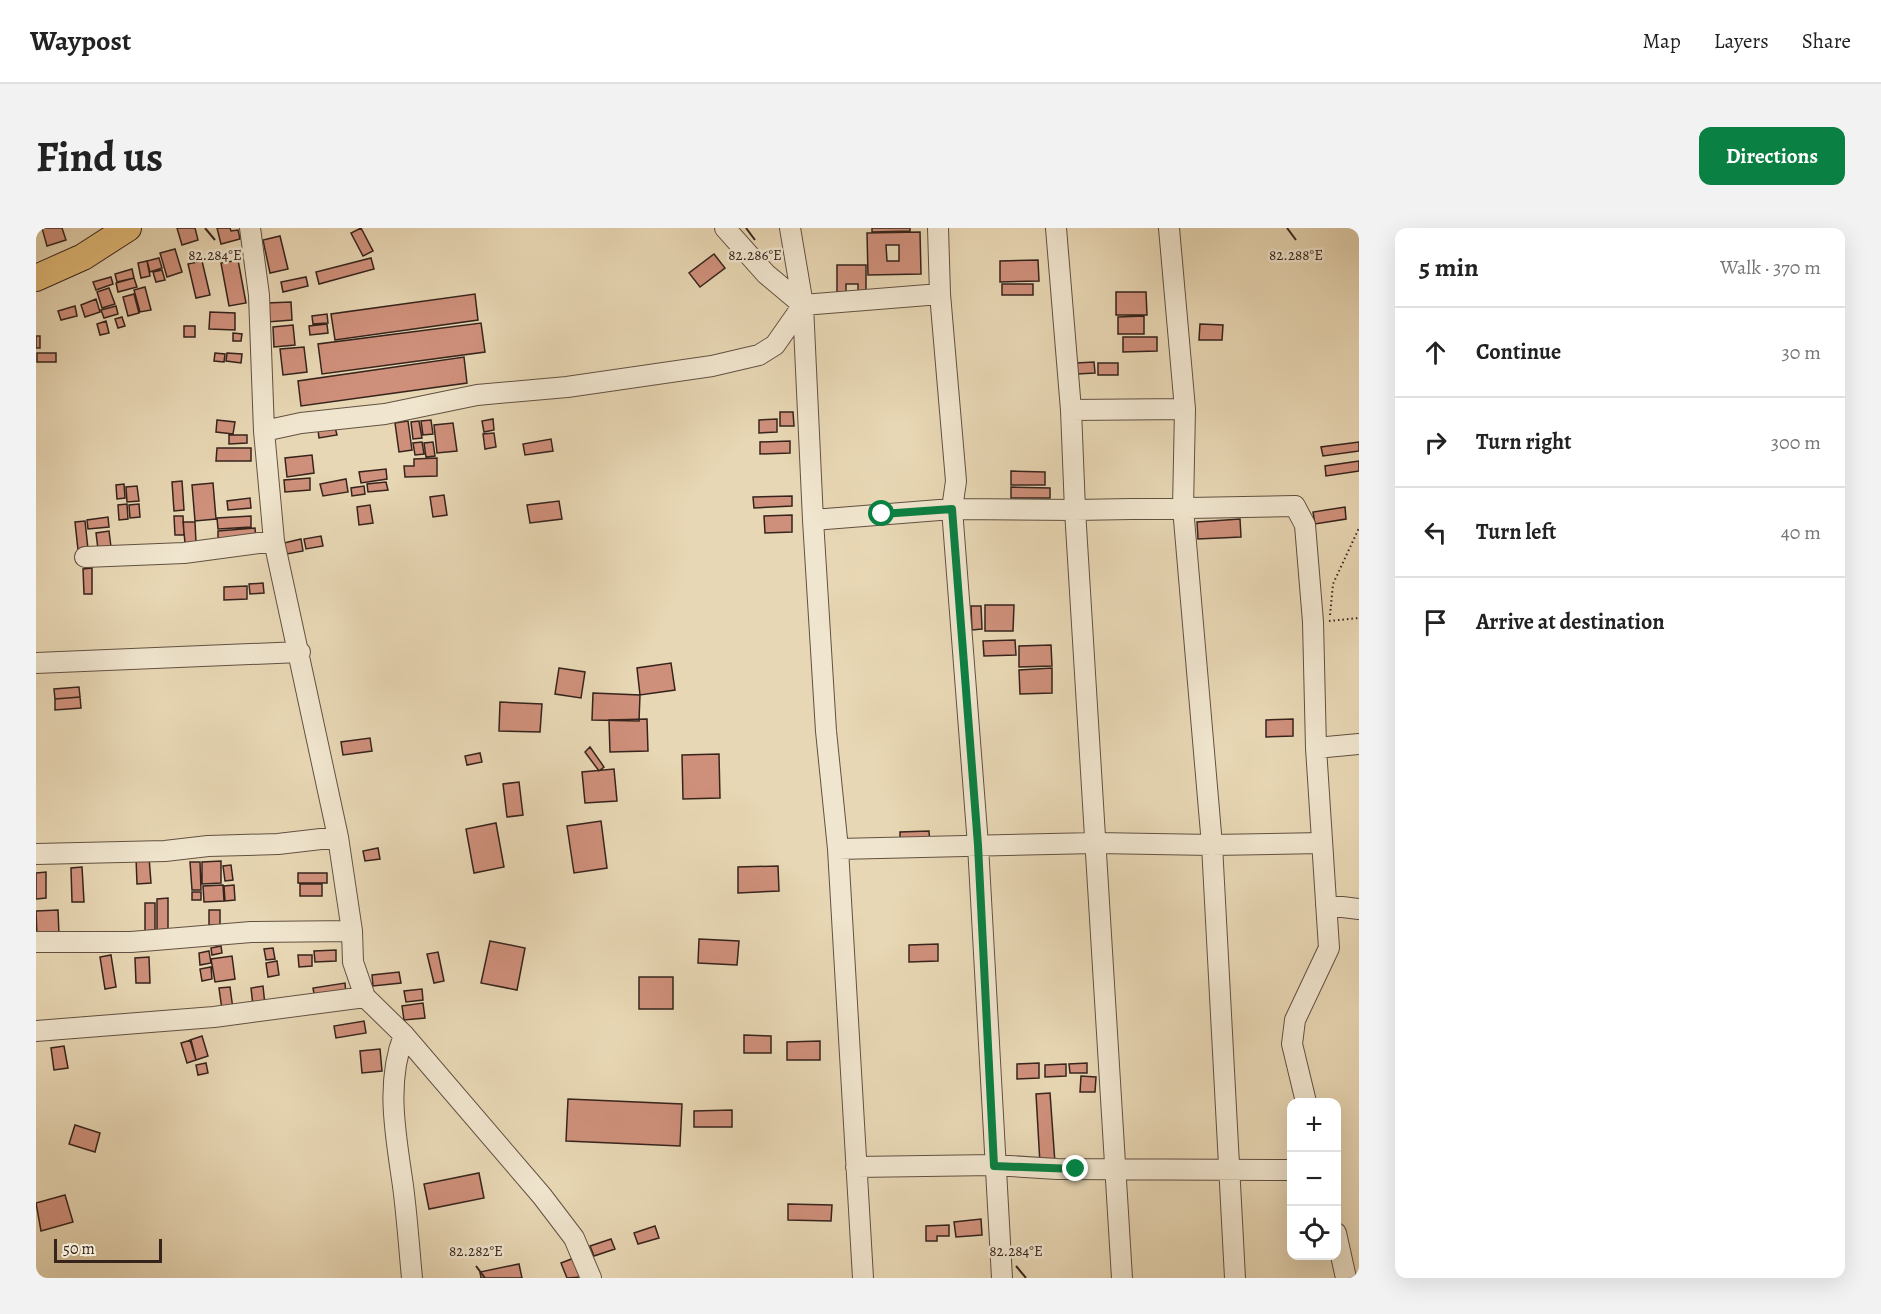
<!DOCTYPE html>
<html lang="en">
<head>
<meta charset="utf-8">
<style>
	:root { --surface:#fff; --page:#f2f2f2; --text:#222; --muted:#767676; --line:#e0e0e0; --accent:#0b8043 }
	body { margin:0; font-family:Alegreya,serif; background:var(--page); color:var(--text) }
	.controls { position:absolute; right:18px; bottom:18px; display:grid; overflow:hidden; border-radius:12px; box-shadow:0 6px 24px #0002 }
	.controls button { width:54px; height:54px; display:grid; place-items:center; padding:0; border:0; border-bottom:2px solid var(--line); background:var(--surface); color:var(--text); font:30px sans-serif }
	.scale { position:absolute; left:18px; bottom:15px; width:108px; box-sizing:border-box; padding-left:6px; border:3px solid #36241c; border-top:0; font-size:16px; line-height:21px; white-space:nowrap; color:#36241c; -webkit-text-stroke:4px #f0e5ce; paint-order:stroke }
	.stop { position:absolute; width:18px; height:18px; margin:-14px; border:4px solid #0b8043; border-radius:50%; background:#fff }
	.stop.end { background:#0b8043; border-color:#fff; box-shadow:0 2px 6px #0008 }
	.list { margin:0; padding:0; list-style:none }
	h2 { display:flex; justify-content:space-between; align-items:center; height:78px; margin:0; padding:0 24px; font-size:26px }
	h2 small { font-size:20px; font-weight:400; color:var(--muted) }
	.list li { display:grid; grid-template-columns:39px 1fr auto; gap:18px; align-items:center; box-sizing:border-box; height:90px; padding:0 24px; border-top:2px solid var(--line) }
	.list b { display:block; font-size:22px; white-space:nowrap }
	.list em { font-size:20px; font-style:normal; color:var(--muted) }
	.icon { flex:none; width:33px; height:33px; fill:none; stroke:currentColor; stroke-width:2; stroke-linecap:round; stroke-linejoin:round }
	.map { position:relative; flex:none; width:1323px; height:1050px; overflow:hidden; border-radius:12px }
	header { display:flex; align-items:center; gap:36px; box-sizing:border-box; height:84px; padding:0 30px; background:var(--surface); border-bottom:2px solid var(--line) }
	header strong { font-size:28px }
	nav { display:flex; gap:33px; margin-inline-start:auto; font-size:21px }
	.intro { display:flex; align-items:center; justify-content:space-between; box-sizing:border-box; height:144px; padding:0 36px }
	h1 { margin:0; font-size:42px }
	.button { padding:15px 27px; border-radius:12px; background:var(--accent); color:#fff; font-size:21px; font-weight:700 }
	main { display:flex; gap:36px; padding:0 36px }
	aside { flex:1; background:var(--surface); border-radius:12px; box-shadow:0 6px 24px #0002 }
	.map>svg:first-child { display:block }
	.building { fill:#cf907b; stroke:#36241c; stroke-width:1.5; fill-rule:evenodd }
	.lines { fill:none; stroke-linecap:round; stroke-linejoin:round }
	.minor-casing { stroke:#625142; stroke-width:22 }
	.major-casing { stroke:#36241c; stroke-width:28 }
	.path { stroke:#36241c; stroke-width:2; stroke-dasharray:1.5 3; stroke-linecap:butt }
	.minor { stroke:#f0e5ce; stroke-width:20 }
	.major { stroke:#e4bc7a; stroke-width:26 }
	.route { stroke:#0b8043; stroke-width:8 }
	.ticks { fill:none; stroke:#36241c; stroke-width:2 }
	.ticks-label { font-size:15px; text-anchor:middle; fill:#36241c; stroke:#f0e5ce; stroke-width:5; stroke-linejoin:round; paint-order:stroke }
</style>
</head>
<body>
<header>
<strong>Waypost</strong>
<nav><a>Map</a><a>Layers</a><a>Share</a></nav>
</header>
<div class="intro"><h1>Find us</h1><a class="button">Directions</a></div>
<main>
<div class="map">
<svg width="1323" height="1050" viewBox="0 0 1323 1050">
	<rect width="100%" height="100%" fill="#e8d7b4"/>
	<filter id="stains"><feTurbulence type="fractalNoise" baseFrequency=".00333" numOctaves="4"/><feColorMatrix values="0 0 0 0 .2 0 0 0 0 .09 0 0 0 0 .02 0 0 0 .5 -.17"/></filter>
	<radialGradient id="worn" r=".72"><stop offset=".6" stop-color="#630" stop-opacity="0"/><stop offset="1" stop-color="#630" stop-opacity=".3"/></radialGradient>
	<path class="building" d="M6 0H26L30 12 11 18Z
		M141 0H159L162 12 146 17Z
		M181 0H194L195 3 202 2 204 11 185 16Z
		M325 0 337 23 327 28 315 5Z
		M836 0H874V3L836 4Z
		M884 4 885 46 832 47 831 5ZM850 17H863V33H851Z
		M244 8 252 41 234 45 227 12Z
		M139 21 146 44 131 49 124 25Z
		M678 26 689 40 664 59 653 45Z
		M123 30 126 40 114 44 111 33Z
		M335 30 338 41 283 56 280 44Z
		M202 32 210 75 193 78 185 35Z
		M1002 32 1003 53 964 54V33Z
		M111 33 114 48 105 50 102 35Z
		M166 33 174 67 160 70 152 36Z
		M801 37H830V64H822V56H810V64H801Z
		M96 41 98 50 81 54 79 46Z
		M126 42 129 52 120 54 117 44Z
		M75 49 77 56 60 62 57 54Z
		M270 49 272 58 247 64 245 54Z
		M98 50 101 59 82 64 80 55Z
		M966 56H997V67H966Z
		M109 59 115 82 104 84 98 62Z
		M73 60 79 76 66 80 61 64Z
		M1080 64H1110L1111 87H1080Z
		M98 66 103 85 92 88 87 69Z
		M439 66 442 92 299 112 295 86Z
		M60 71 64 84 49 89 45 77Z
		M255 74 256 92 231 94 230 75Z
		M39 78 41 88 25 92 22 83Z
		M80 78 82 86 68 90 65 82Z
		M174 84 199 85V102L173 101Z
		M291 86 292 95 277 96 276 88Z
		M1108 88V106H1082V89Z
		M86 89 89 98 82 100 79 91Z
		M70 93 73 105 64 107 61 96Z
		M445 95 449 124 286 146 282 116Z
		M291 96 292 105 274 107 273 98Z
		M1164 96 1187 97 1186 112H1163Z
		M257 97 259 117 238 119 237 99Z
		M148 98H159V109H148Z
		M197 105 206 106 205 113H197Z
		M0 108H4V120H0Z
		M1087 109H1121V123L1087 124Z
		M268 119 271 144 247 147 244 121Z
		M1 125H20V134H1Z
		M179 125 189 126 188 134 178 133Z
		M191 125 206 126 205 135 190 133Z
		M428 129 431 155 265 178 262 153Z
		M1058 134 1059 145 1041 146 1040 135Z
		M1062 135H1082V147H1062Z
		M744 184H757L758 198H744Z
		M457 191 458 202 448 204 446 193Z
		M741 191V204L723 205V192Z
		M181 192 199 194 197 206 180 204Z
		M395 192 397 206 387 207 385 193Z
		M372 193 376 222 363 224 359 195Z
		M383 193 386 210 377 211 375 194Z
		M417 195 421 223 401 225 398 197Z
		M299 199 301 207 283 210 282 202Z
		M458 205 460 219 449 221 447 206Z
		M193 207H211V215L193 216Z
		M515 211 517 223 489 227 487 216Z
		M754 213V225L724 226V214Z
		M386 214 388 226 379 227 377 215Z
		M397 214 399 228 390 229 388 215Z
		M1323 214V223L1287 228 1285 219Z
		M181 220H215V233H180Z
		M276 227 278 245 251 249 249 230Z
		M401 230V248L369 249 368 238H378V231Z
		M1323 233V243L1290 248 1289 238Z
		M350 241 351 251 325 255 323 244Z
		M975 243 1009 244V257H975Z
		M274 250V262L249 264 248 252Z
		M310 251 312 264 287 268 284 256Z
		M146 253 148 282 138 283 136 254Z
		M350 254 352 262 332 264 331 256Z
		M177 255 180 291 159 293 156 257Z
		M88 256 89 270 81 271 80 257Z
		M101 258 103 273 91 274 90 259Z
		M328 258 329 266 316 268 315 260Z
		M975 259 1014 260V270H975Z
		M408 267 411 287 397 289 394 269Z
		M756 268V278L718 280 717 269Z
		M214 270 215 280 192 282 191 273Z
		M523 273 526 291 494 295 491 277Z
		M91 276 92 291 83 292 82 277Z
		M103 276 104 289 94 290 93 277Z
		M334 277 337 295 323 297 321 279Z
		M1309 279 1310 291 1279 296 1277 284Z
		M756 287V304L729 305 728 288Z
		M138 288H147L148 307H139Z
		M215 288V299L182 301 181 290Z
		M72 289 73 299 52 301 51 292Z
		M1204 291 1205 309 1162 311 1161 294Z
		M49 293 52 321 42 322 39 294Z
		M147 294H159L160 315H149Z
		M219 300 220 311 182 314V303Z
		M73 303 75 319 62 321 60 305Z
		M285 308 287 318 270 321 268 311Z
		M265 311 267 323 251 326 248 315Z
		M56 340V366H48L47 341Z
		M227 355 228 365 214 366 213 356Z
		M211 358V371L188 372V359Z
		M949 377H978L977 403H949Z
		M935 378H945L946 401 936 402Z
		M979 412 980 427 948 428 947 413Z
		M1015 417 1016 438 983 439V418Z
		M635 435 639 462 604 467 601 440Z
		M523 440 549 444 545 470 519 466Z
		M1016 440V465L984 466 983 442Z
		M43 459 44 469 19 471 18 461Z
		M557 465 604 467 603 493 556 492Z
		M44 469 45 480 19 482V471Z
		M464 474 506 476 504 504 463 503Z
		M611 491 612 523 574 524 573 492Z
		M1257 491V508L1230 509V492Z
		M334 510 336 523 307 527 305 514Z
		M554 519 568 539 563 543 549 524Z
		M444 525 446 534 431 537 429 528Z
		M683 526 684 570 647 571 646 527Z
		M578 541 581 573 549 575 546 544Z
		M483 554 487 587 471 589 467 556Z
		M565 593 571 640 538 645 531 598Z
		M460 595 468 639 438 645 430 601Z
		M893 603 894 616 864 617V604Z
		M342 620 344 631 329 633 327 623Z
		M100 629H113L115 655 101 656Z
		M185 633V655L166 656V634Z
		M154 634H164L165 662H156Z
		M195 637 197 652 189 653 187 638Z
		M742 638 743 663 702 665V639Z
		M46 639 48 674H36L35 640Z
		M10 644V670L0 671V645Z
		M262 645H291V655H262Z
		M264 656H286V668H264Z
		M187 657 188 673 168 674 167 658Z
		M198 657 199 672 189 673 188 658Z
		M156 664H165V672H156Z
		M132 670V701L121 702V671Z
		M109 675H119V702L109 703Z
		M22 682 23 707 1 708 0 683Z
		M173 682H184V697H173Z
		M663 711 703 713 701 737 662 735Z
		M454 713 489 720 481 762 445 755Z
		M902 716V733L873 734V717Z
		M185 718 186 725 176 727 175 720Z
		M237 720 239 731 230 732 228 721Z
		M300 722V733L279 734 278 723Z
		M173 723 175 735 164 737 163 725Z
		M402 724 408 753 398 755 391 726Z
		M75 727 80 759 69 761 64 729Z
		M262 727H276V738L263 739Z
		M196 728 199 751 179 754 175 731Z
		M113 729 114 755H100L99 730Z
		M241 733 243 747 232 749 230 735Z
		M175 739 176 751 166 753 164 741Z
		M363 744 365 755 337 758 336 747Z
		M603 749H637V781H603Z
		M309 755 310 767 279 771 277 760Z
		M227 758 229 777 217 778 215 760Z
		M194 759 197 781 186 782 183 760Z
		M386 761 387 772 370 774 368 763Z
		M387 775 389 790 368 792 366 778Z
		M328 793 330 805 300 810 298 798Z
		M708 807 735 808V825H708Z
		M166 808 172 828 160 832 154 812Z
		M155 812 160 832 151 835 145 815Z
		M784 813V832H751V814Z
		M28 818 32 840 18 842 15 820Z
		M344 821 346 843 326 845 324 823Z
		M170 835 172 845 162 847 160 837Z
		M1003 835V850L981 851V836Z
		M1051 835V845H1034L1033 836Z
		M1030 836V848L1009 849V837Z
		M1045 848 1060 849 1059 864H1044Z
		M1014 865 1019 935 1004 936 1000 866Z
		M532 871 646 876 644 918 530 913Z
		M696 882V899H658V883Z
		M39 897 64 905 59 924 33 916Z
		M443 945 448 970 393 981 388 956Z
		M29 967 37 994 5 1003 0 975Z
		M752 976 796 977 795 993 752 992Z
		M945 991 946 1007 920 1009 918 994Z
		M913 997V1008H901V1013H890V998Z
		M619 998 623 1010 602 1016 598 1005Z
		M575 1011 579 1021 558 1028 554 1018Z
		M538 1030 545 1049 531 1050 525 1035Z
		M483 1036 486 1050H445L444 1044Z"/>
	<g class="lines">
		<g class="minor-casing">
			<path id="minor" d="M214 0 223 67 228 203 238 313 302 609 316 703 317 734 329 769 368 807 506 968 538 1010 555 1050
				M689 0 730 46 767 77
				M754 0 767 77 777 292 790 503 802 621 827 1050
				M902 0 904 66 920 253 916 281 942 617 966 1050
				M1020 0 1035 182 1039 282 1086 1050
				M1133 0 1149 181 1147 280 1176 617 1199 1050
				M1035 182 1149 181
				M228 203 265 195 349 186 441 167 531 159 676 138 723 127 739 117 767 77 904 66
				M777 292 916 281 1039 282 1259 278 1269 297 1277 394 1280 520 1293 720 1259 792 1256 816 1270 874
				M49 329 148 325 238 313
				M0 435 264 424
				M1280 520 1323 516
				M802 621 1060 615 1176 617 1286 615
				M0 626 129 623 172 618 242 616 302 609
				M1290 677 1323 681
				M0 714H95L215 704 316 703
				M0 803 178 789 329 769
				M368 807C349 856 360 908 367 958 371 988 373 1019 376 1050
				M820 939 958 937 1021 941 1256 942
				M1300 1005 1310 1050"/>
		</g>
		<g class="major-casing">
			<path id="major" d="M0 50 47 29 92 0"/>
		</g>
		<path class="path" d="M1294 387 1297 356 1323 300
			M1293 393 1323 390"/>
		<use href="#minor" class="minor"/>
		<use href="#major" class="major"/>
	</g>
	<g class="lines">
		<path class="route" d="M846 286 916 281 942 617 958 938 1040 941"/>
	</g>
	<path class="ticks" d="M169 0 179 12M710 0 719 12M1251 0 1260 12M440 1038 449 1050M980 1038 990 1050"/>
	<g class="ticks-label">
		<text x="1260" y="32">82.288°E</text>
		<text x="179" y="32">82.284°E</text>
		<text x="719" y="32">82.286°E</text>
		<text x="440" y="1028">82.282°E</text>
		<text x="980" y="1028">82.284°E</text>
	</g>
	<rect width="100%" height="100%" filter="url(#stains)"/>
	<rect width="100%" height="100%" fill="url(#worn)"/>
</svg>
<div class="controls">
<button>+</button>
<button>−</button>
<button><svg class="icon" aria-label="locate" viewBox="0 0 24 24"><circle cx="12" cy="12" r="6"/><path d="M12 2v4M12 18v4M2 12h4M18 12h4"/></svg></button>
</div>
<div class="scale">50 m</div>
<div class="stop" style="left:846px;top:286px"></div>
<div class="stop end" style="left:1040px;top:941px"></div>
</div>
<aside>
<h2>5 min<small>Walk · 370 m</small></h2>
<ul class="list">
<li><svg class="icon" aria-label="ahead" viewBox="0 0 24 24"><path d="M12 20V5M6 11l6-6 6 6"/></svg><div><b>Continue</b></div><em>30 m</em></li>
<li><svg class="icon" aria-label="right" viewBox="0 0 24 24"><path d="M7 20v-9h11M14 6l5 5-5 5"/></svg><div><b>Turn right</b></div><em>300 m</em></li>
<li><svg class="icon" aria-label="left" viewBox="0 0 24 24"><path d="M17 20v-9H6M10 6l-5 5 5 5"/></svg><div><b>Turn left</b></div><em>40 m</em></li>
<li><svg class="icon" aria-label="arrive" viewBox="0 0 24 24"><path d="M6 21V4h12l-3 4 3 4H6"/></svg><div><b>Arrive at destination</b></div></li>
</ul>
</aside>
</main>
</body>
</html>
